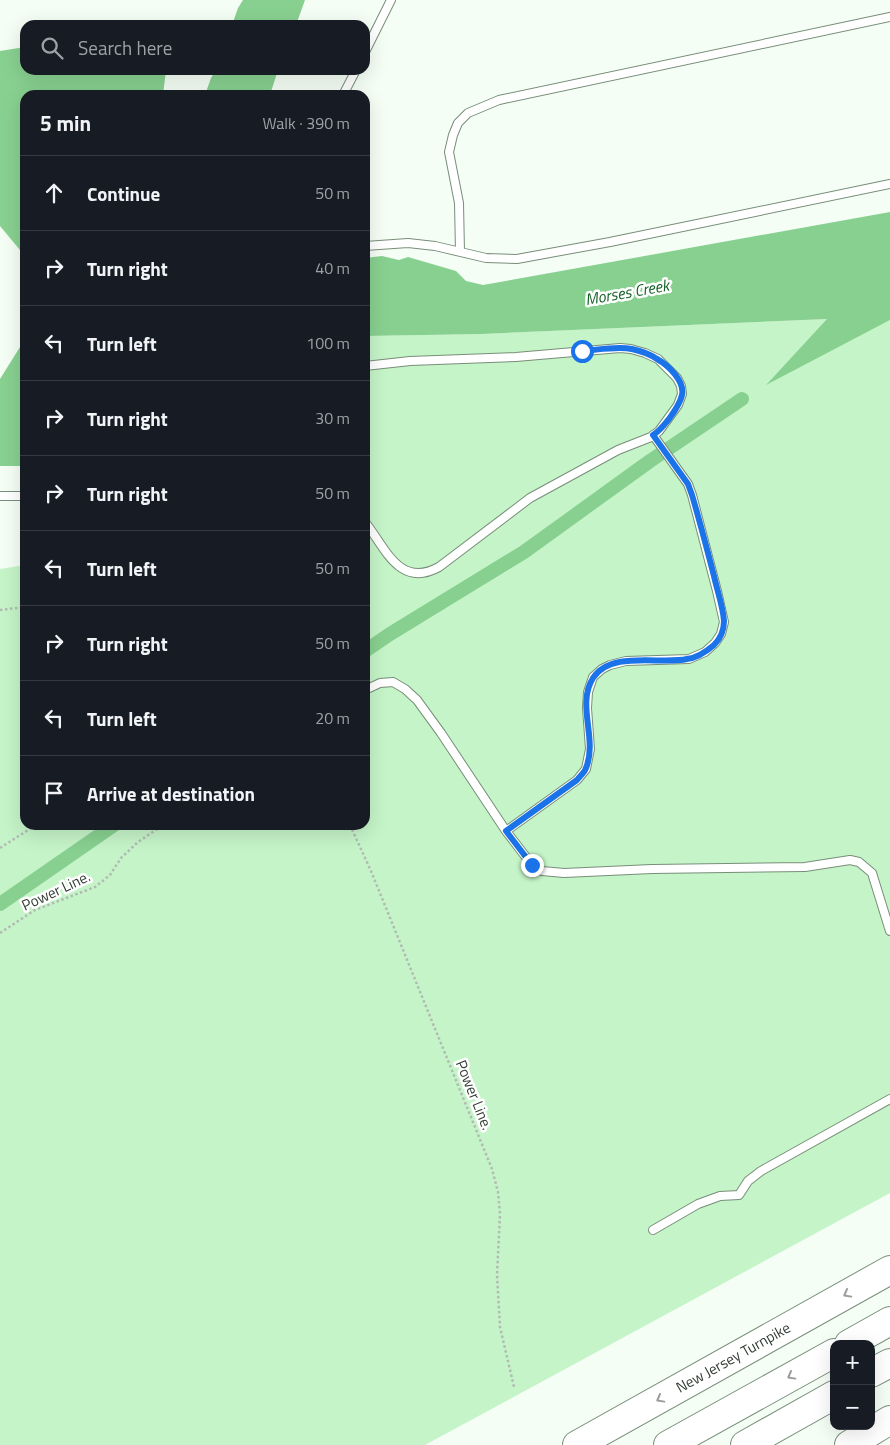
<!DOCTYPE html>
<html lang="en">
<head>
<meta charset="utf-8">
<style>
	:root { --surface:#171b24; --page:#20242c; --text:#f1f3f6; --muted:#9ea1a6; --line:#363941 }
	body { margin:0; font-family:"Titillium Web",sans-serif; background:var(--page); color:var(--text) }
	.controls { position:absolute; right:15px; bottom:15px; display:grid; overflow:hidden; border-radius:10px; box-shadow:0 5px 20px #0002 }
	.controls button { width:45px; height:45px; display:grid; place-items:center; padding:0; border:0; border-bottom:1px solid var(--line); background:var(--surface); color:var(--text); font:25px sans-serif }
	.stop { position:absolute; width:15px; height:15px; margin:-11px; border:4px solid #1a73e8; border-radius:50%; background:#fff }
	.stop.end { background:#1a73e8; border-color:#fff; box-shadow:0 1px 5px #0008 }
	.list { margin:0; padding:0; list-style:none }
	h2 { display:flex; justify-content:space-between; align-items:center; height:65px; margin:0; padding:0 20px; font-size:21px }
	h2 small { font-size:16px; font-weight:400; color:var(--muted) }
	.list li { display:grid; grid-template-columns:32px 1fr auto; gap:15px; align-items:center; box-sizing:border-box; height:75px; padding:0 20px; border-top:1px solid var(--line) }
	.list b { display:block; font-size:19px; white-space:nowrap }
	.list em { font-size:16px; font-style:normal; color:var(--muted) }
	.icon { flex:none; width:28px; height:28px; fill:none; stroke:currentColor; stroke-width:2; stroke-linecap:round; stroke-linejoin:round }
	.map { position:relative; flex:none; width:890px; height:1445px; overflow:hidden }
	.search { position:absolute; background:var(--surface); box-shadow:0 5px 20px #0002; left:20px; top:20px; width:350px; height:55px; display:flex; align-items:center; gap:12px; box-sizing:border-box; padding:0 18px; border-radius:15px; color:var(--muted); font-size:19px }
	.panel { position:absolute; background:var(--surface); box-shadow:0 5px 20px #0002; left:20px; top:90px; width:350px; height:740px; border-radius:15px }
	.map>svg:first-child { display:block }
	.green { fill:#c5f4c8 }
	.water { fill:#88d090 }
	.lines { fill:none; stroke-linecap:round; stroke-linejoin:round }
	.canal { stroke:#88d090; stroke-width:14 }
	.service-casing { stroke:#788e79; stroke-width:10 }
	.motorway-casing { stroke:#788e79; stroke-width:30 }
	.path { stroke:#b1bbb2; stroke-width:2.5; stroke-dasharray:2.5 2.5; stroke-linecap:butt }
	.service { stroke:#fff; stroke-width:8 }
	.motorway { stroke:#fff; stroke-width:28 }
	.oneway { stroke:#9a9e9a }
	.route { stroke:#1a73e8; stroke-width:6 }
	.labels { text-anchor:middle; stroke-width:5; stroke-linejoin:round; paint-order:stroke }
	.street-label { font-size:15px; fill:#343e35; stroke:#fff }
	.water-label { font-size:16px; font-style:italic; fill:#146026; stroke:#fff }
</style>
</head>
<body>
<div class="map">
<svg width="890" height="1445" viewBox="0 0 890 1445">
	<rect width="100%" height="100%" fill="#f4fef5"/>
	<path class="green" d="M828 319 768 383 890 320V1193L425 1445H0V569L25 565V825H365V336L482 334Z"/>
	<path class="water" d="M243 0H305L296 25H232L238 8Z
		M25 47V70H166L163 95H25V256L0 226V51Z
		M216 70H278L270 95H205L211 78Z
		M890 212V320L766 385 827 319 482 334 365 336V258L382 256 399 260 408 257 456 271 466 281 483 285Z
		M25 339V466H0V379Z"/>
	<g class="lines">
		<path class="canal" d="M365 651 390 634 524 552 650 461 742 399
			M0 904 114 825"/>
		<g class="service-casing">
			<path id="service" d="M365 52 391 0
				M343 95 356 70
				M365 246 408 243 435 246 486 258 517 259 610 242 890 184
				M460 252 459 203 449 152 453 135 458 123 468 113 499 100 890 17
				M365 366 410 361 516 357 620 348 631 349 645 353 658 359 677 378 681 386 682 394 678 405 659 431 651 437 618 450 530 498 439 567C399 589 385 547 365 522
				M0 496H25
				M365 690 380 683 393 682 405 689 417 700 441 733 506 831 532 865 542 871 564 873 652 869 805 867 850 860 859 862 872 873 890 931
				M506 831 577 780 586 769 590 749 587 708 588 692 593 677 602 669 610 665 626 661 689 659 705 652 715 643 721 634 724 622 717 591 692 495 688 484 653 435
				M653 1230 698 1204 720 1196 739 1195 748 1181 761 1171 890 1099"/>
		</g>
		<g class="motorway-casing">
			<g id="motorway">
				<path d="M849 1344 890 1321"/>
				<path d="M871 1373 890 1363"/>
				<path id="s1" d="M577 1445 890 1270"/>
				<path d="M668 1445 834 1353"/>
				<path d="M745 1445 834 1395"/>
				<path d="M849 1445 890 1420"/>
			</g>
		</g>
		<path class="path" d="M0 610 25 607
			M350 825 371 871 492 1169 498 1192 500 1214 497 1275 500 1327 514 1387
			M0 848 36 825
			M0 933 35 910 95 887 110 875 121 858 138 842 163 825"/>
		<use href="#service" class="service"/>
		<use href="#motorway" class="motorway"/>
	</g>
	<defs><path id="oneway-chevron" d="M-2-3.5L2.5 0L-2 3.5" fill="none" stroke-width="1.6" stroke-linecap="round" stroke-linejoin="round" transform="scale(1.25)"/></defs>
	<g class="oneway">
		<use href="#oneway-chevron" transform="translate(847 1294) rotate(151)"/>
		<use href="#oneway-chevron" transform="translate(791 1376) rotate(151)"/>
		<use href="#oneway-chevron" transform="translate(660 1399) rotate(151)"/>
	</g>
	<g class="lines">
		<path class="route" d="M532 865 506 831 577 780C580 776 585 772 586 768 598 739 576 705 593 678 611 650 661 665 687 659 697 658 707 651 714 645 720 639 724 630 724 621 723 606 717 590 714 576 707 549 700 522 692 495L688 484 653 435C660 431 664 425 669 419 674 412 680 404 682 395 685 381 668 365 657 359 650 354 641 351 632 349 616 346 598 350 582 351"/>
	</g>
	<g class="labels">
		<g class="street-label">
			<text transform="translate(56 891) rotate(-25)" y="5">Power Line.</text>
			<text transform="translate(474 1095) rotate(68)" y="5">Power Line.</text>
			<text dy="5" stroke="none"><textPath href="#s1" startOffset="179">New Jersey Turnpike</textPath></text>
		</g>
		<g class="water-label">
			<text transform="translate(627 292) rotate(-10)" y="6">Morses Creek</text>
		</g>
	</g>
</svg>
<div class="controls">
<button>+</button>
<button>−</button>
</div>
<div class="stop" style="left:582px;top:351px"></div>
<div class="stop end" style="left:532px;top:865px"></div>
<div class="search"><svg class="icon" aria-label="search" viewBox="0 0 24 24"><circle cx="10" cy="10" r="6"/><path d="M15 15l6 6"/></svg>Search here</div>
<section class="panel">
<h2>5 min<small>Walk · 390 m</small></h2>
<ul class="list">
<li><svg class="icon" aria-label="ahead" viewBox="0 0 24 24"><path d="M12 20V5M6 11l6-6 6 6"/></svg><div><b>Continue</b></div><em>50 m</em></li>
<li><svg class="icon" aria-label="right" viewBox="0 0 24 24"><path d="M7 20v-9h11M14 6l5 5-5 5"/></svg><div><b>Turn right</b></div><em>40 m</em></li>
<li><svg class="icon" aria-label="left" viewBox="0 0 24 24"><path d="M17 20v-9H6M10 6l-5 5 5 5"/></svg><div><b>Turn left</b></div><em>100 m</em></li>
<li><svg class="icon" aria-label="right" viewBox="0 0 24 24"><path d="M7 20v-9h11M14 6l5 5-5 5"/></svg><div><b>Turn right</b></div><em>30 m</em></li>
<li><svg class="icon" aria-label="right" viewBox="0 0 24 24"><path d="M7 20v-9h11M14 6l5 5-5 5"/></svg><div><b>Turn right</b></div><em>50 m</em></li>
<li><svg class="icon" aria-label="left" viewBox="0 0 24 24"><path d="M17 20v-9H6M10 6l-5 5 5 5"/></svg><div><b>Turn left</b></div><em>50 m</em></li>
<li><svg class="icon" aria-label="right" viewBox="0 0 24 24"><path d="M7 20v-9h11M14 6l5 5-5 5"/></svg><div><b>Turn right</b></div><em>50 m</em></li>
<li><svg class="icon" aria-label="left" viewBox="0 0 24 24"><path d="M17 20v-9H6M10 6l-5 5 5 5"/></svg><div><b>Turn left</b></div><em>20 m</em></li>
<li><svg class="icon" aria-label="arrive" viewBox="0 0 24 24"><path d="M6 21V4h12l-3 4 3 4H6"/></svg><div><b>Arrive at destination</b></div></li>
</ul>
</section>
</div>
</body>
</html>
